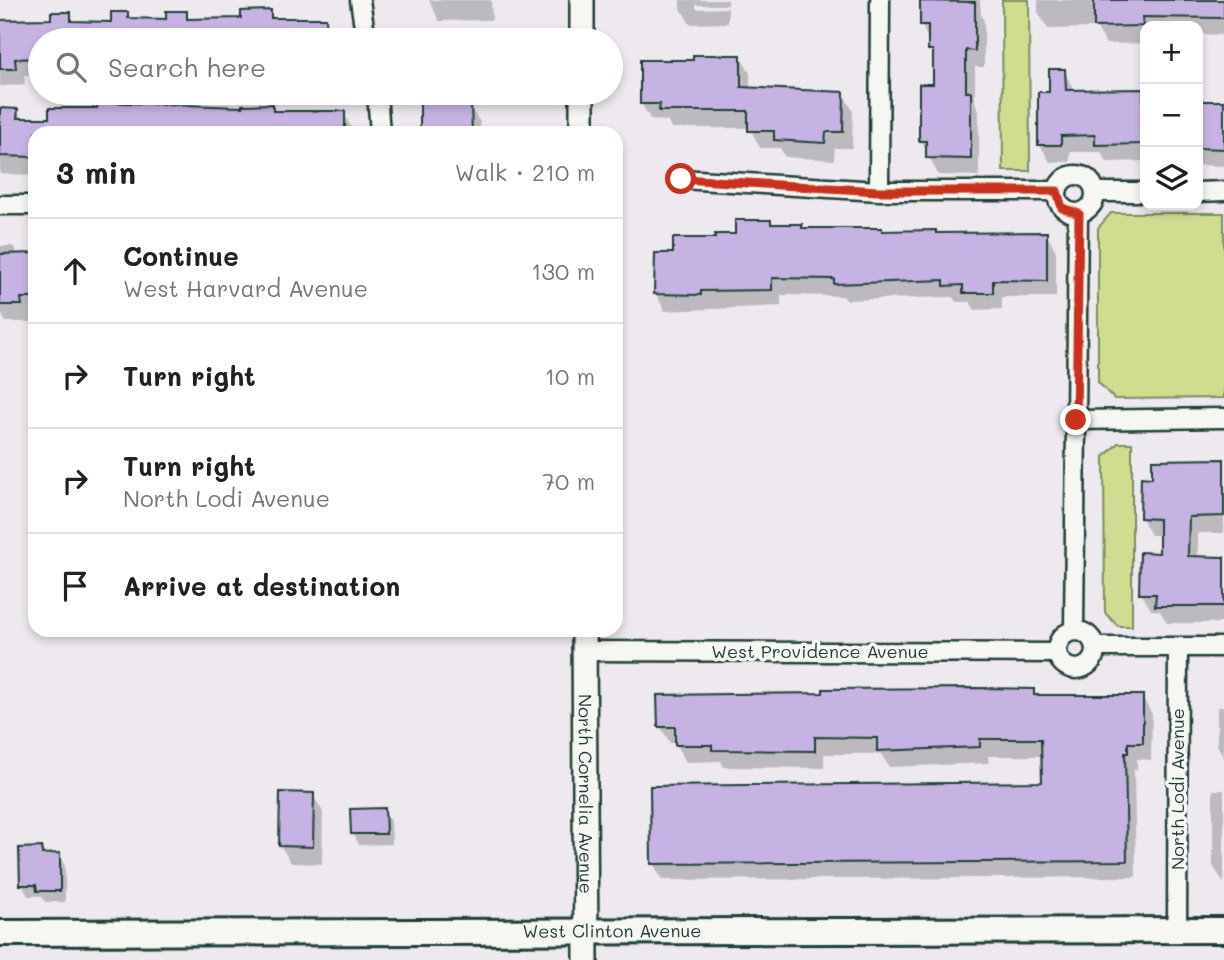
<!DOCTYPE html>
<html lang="en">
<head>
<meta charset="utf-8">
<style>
	:root { --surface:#fff; --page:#f6f6f6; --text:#202124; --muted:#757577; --line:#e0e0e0 }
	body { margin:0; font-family:Mali,sans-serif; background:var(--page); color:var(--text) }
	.controls { position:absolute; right:21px; top:21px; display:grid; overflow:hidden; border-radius:14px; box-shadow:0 4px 10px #0003 }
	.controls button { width:63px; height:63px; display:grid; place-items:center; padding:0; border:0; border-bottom:2px solid var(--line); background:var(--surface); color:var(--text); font:35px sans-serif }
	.stop { position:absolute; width:21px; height:21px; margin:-16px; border:5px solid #c8321e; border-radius:50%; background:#fff }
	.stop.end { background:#c8321e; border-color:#fff; box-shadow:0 2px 7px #0008 }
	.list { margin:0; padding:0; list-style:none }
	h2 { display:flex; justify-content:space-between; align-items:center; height:91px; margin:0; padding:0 28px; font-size:30px }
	h2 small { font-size:23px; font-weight:400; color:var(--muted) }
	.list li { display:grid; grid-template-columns:46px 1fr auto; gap:21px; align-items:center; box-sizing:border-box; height:105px; padding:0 28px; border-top:2px solid var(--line) }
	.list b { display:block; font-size:26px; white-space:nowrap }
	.list p { margin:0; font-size:23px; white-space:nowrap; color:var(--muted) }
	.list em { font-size:23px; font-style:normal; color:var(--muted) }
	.icon { flex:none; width:38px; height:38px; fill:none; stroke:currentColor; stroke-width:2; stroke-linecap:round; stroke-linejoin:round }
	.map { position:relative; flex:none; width:1224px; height:960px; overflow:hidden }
	.search { position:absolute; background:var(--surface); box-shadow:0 4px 10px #0003; left:28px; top:28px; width:595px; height:77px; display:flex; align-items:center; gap:18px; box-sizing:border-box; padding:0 24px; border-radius:38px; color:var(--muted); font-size:26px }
	.panel { position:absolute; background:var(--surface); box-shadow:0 4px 10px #0003; left:28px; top:126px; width:595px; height:511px; border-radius:21px }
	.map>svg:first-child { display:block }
	.green { fill:#d0dd91; stroke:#788d62; stroke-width:2 }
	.shadow { fill:#0003 }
	.building { fill:#c7b3e3; stroke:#1f3d34; stroke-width:2 }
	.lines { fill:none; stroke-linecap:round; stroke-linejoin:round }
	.minor-casing { stroke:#1f3d34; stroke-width:23 }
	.tertiary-casing { stroke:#1f3d34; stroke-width:28 }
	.secondary-casing { stroke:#1f3d34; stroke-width:30 }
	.minor { stroke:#f6f6f2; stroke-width:18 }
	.tertiary { stroke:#f6f6f2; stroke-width:23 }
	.secondary { stroke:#f6f6f2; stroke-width:24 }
	.route { stroke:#c8321e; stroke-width:9 }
	.labels { text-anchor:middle; stroke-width:7; stroke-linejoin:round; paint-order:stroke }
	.street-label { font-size:18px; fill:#1f3d34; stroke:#f6f6f2 }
</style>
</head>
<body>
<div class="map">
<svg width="1224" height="960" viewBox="0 0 1224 960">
	<rect width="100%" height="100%" fill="#ede9ef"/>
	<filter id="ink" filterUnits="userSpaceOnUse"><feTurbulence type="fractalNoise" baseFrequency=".0143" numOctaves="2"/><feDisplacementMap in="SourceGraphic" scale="14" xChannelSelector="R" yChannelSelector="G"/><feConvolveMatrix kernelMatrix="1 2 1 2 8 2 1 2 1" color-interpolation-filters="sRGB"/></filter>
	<g filter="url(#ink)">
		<path class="green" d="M1002 0H1029L1030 171H1003Z
			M1111 213H1224V398L1114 399 1098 382V228Z
			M1118 443H1132V626H1118L1105 613 1104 457Z"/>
		<path class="shadow" d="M429 0H491L492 20 439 21Z
			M680 0H728V5H696V9L728 8V23L690 24 680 7Z
			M921 0H980L981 15 984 21V67H975V102L979 111V176L938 175 921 140 935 86V58L922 25Z
			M1038 0H1224V35L1198 34V26H1145V43L1106 44 1097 28 1048 29 1038 12Z
			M270 12 275 20 325 19 335 40H40V75H24L25 85 0 86V21L52 20 70 14 75 23H113L127 14 130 20 168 21 186 13 190 21 243 20Z
			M740 56 750 73V89L843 93 853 111 852 148H835L834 160 785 157 780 148H760L750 128H671L667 121 651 120 641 103 695 62Z
			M1064 71 1074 91 1145 89V161L1107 162 1101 152H1070V162H1050L1040 145 1050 93Z
			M422 93H460L480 122V133H422Z
			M1198 102H1224V166L1198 165Z
			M272 106 276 113H344L354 133H35V175L0 174V110H17L22 119Z
			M770 222 772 226H801L804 230 937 235 1046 234 1056 251V297H1002V309L975 310 970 302H956L953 297 846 300 843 296 781 295V306L665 311 656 294 675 255 737 236Z
			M0 246H13L19 256 35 255V322H6L0 312Z
			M1224 461V533H1198V558L1224 559V623H1167L1160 611 1151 610 1141 593 1160 554V535H1151L1142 518 1154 479Z
			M1033 690 1037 697H1142L1152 714 1151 760 1137 759V770H1134L1136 877 662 880 653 863 1044 784 1043 756H988L989 763 889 767 881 754H824V768L724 767 721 761 686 762 676 743H670L660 726Z
			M1217 707H1224V758L1217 745Z
			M1213 790H1224V883L1213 866Z
			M313 795 323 812 322 864 291 863 281 846Z
			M384 810 391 821 392 844 359 845 353 834Z
			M41 849 45 855H59L65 866V902H45L41 896H28L22 885Z"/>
		<path class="building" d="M1094 0H1224V18L1142 17 1143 26 1094 27Z
			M920 1 975 2V51L966 50V92H971V159L926 158V141H919V84H933V50H928V25H920Z
			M271 10V18H326L327 40H40V58L15 59 16 69H0V20L51 19V12H71V21L111 22V12H128V18L166 19V11H187V19L241 18V11Z
			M693 55H741V87L844 92 843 132H826L825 143 774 140V131H748V111H659L660 104H640V60H693Z
			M1049 69H1065L1066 90 1143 89 1144 144 1095 145V135L1061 136V145H1038V92H1049Z
			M420 93H459V104H471L472 133H420Z
			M1198 101H1224V149L1198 148Z
			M98 102 242 107V105L273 104V111H345V133H35V157L0 156V108L18 109 17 118H49V108H97Z
			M735 220H771V224H802V228H882V231L936 230V233L1047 232V281L993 280V293H963V285L944 286V280L834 284V279L772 278V290L701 291V295L654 294 655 253H673V238H715V234H735Z
			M35 253V298H21L22 305H0V254Z
			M1224 459V516L1189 517 1188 556 1224 557V606H1155L1156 594H1139L1140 552 1159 553V519L1140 518 1141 477 1152 478V460Z
			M979 688 1034 689V695H1143V743H1128V753H1125L1127 861 651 864 650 786 1042 782 1041 739H980V747L877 751V738L815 737V751L712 750V745H675V727H658L657 695 823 693V689Z
			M280 792 314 793 313 847 279 846Z
			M385 808 386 834H351L350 809Z
			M42 847V854L60 853V891H37L36 885H20L19 848Z"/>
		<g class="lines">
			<g class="minor-casing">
				<path id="minor" d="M360 0 366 40
					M377 93 380 133
					M1057 194a19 19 0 1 1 38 0a19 19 0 1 1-38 0Z
					M681 179 879 191H1057
					M879 191 880 0
					M1096 192H1145
					M1198 192 1224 191
					M0 205H35
					M1076 420 1224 418
					M1074 630 1078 213
					M1057 650a19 19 0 1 1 38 0a19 19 0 1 1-38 0Z
					M1096 647H1224
					M584 651 1057 653
					M1177 931 1178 647"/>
			</g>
			<g class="tertiary-casing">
				<g id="tertiary">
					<path d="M582 0V40"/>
					<path d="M582 93V133"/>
					<path id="s1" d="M584 630 586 960"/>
				</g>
			</g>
			<g class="secondary-casing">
				<g id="secondary">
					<path id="s2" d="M0 933 1224 930"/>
				</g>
			</g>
			<use href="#minor" class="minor"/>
			<use href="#tertiary" class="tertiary"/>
			<use href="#secondary" class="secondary"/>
		</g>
	</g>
	<g class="lines" filter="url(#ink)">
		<path class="route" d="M681 179 878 191H1057L1062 208 1079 214 1076 420"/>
	</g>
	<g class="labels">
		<g class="street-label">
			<text x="820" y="658">West Providence Avenue</text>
			<text transform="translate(1178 789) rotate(-90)" y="6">North Lodi Avenue</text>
			<text dy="6" stroke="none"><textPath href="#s1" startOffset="164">North Cornelia Avenue</textPath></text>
			<text dy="6" stroke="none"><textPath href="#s2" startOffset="612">West Clinton Avenue</textPath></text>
		</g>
	</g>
</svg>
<div class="controls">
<button>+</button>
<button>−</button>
<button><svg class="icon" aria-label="layers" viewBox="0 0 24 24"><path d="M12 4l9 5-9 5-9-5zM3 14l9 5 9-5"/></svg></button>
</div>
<div class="stop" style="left:681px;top:179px"></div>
<div class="stop end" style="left:1076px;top:420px"></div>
<div class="search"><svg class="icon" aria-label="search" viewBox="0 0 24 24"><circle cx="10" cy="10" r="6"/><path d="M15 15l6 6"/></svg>Search here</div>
<section class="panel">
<h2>3 min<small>Walk · 210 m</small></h2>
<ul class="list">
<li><svg class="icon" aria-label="ahead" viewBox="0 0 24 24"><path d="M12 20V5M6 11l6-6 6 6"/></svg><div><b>Continue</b><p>West Harvard Avenue</p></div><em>130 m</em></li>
<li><svg class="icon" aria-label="right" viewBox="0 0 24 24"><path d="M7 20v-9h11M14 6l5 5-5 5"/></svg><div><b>Turn right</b></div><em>10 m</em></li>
<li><svg class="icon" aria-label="right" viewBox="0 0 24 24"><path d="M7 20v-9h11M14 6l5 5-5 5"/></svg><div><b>Turn right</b><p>North Lodi Avenue</p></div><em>70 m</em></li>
<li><svg class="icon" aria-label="arrive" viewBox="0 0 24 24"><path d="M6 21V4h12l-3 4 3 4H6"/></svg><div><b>Arrive at destination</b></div></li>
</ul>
</section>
</div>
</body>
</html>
